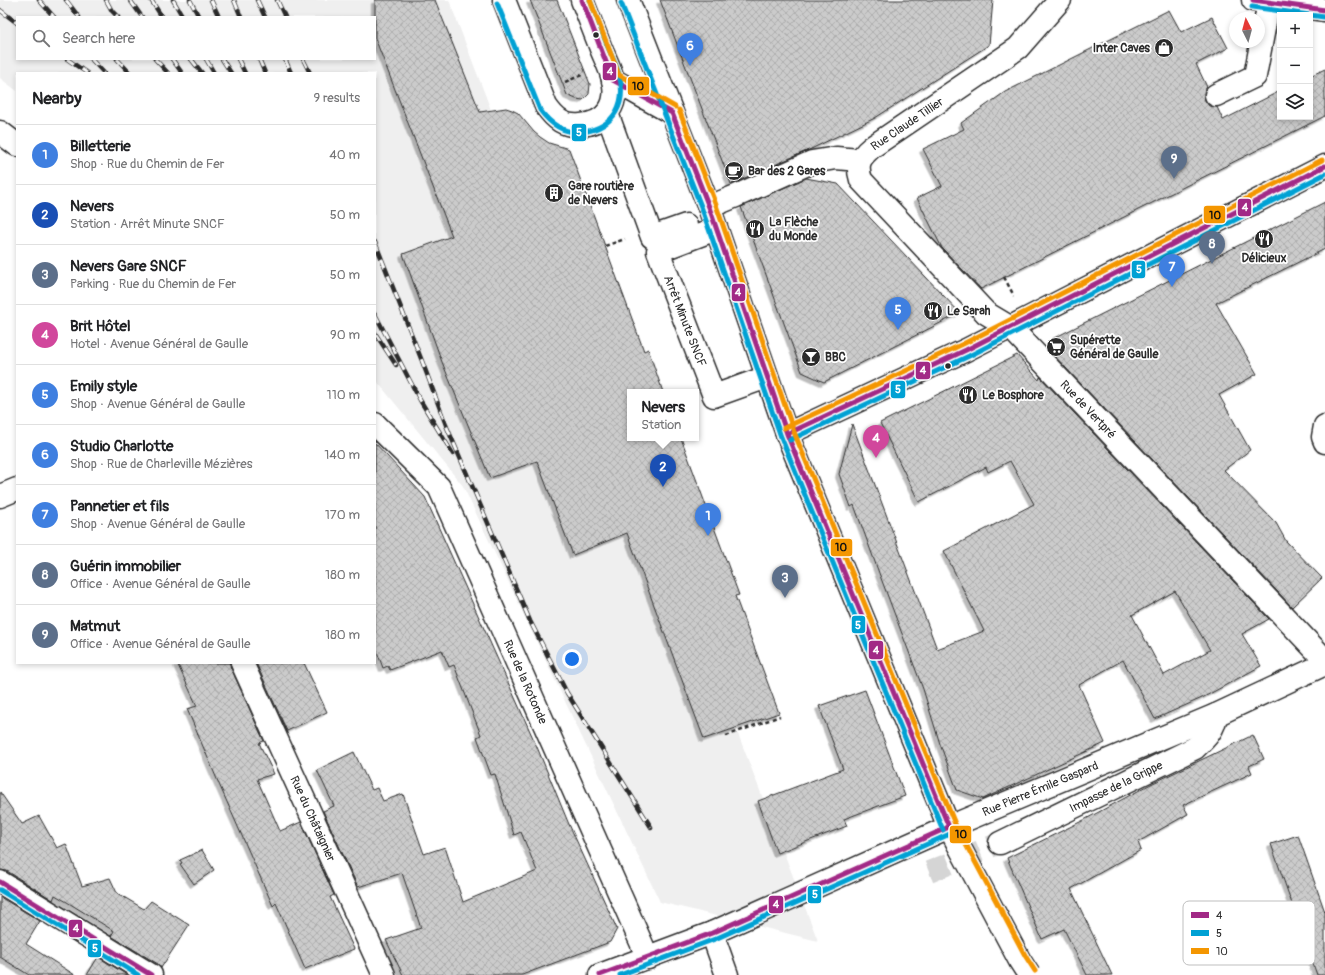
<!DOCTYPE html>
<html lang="en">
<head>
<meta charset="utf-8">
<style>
	:root { --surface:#fff; --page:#f6f6f6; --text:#202124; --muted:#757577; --line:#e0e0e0; --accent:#db2777 }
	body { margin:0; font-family:Pangolin,sans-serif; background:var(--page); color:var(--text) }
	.controls { position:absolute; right:12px; top:12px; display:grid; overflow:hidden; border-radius:0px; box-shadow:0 2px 6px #0003 }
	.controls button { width:36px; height:36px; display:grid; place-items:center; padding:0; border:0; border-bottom:1px solid var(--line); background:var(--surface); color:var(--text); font:20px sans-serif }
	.compass { position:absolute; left:1229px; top:12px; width:36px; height:36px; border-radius:50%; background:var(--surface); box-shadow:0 2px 6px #0003; rotate:354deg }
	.you { position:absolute; left:572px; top:659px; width:14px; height:14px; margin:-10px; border:3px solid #fff; border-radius:50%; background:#1a73e8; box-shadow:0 0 0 6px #1a73e833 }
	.badge { display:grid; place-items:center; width:26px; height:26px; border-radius:50%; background:var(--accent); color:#fff; font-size:13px; font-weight:700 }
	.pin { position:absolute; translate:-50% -33px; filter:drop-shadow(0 1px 2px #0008) }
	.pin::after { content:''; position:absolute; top:21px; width:14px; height:12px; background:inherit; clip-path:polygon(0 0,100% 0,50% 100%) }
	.popup { position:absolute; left:627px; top:389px; width:72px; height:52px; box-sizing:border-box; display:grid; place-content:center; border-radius:0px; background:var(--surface); filter:drop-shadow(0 1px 3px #0005); font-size:13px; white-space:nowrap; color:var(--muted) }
	.popup b { font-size:15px; color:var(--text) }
	.popup::after { content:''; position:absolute; left:50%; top:100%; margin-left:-8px; border:8px solid transparent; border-top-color:var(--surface) }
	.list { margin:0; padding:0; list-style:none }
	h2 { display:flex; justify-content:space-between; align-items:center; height:52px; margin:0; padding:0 16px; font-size:17px }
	h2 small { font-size:13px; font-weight:400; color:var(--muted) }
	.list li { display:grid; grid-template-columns:26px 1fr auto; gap:12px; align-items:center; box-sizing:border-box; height:60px; padding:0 16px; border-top:1px solid var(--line) }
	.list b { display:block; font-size:15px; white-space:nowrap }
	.list p { margin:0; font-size:13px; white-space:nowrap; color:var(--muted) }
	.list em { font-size:13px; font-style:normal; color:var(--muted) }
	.icon { flex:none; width:22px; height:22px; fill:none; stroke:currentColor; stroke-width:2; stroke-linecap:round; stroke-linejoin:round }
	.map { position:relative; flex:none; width:1325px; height:975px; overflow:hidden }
	.search { position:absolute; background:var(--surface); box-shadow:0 2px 6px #0003; left:16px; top:16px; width:360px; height:44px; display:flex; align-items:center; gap:10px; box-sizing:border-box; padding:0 14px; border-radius:0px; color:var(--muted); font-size:15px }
	.panel { position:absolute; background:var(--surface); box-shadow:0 2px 6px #0003; left:16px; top:72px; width:360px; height:592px; border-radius:0px }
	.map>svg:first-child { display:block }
	.built { fill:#efefef; fill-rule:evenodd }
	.building { fill:url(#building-cross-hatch); stroke:#2b2b2b; fill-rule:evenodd; filter:url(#shadow) }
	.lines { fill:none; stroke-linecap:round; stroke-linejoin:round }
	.minor-tunnel { stroke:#d5d5d5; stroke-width:22; stroke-dasharray:22 11; stroke-linecap:butt }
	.minor-casing { stroke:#2b2b2b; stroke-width:25 }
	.major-casing { stroke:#2b2b2b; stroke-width:25 }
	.path { stroke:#2b2b2b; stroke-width:2.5; stroke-dasharray:4 3; stroke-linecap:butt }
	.minor { stroke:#fff; stroke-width:22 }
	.major { stroke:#fff; stroke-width:22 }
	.rail-casing { stroke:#2b2b2b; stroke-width:4.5 }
	.rail { stroke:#fff; stroke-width:3; stroke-dasharray:9; stroke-linecap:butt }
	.major-bridge-casing { stroke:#2b2b2b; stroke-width:25; stroke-linecap:butt }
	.major-bridge { stroke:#fff; stroke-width:22 }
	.bus-1-casing { stroke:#fff; stroke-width:8 }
	.bus-2-casing { stroke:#fff; stroke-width:8 }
	.bus-3-casing { stroke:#fff; stroke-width:8 }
	.bus-1 { stroke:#a22986; stroke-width:5 }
	.bus-2 { stroke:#00a1d4; stroke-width:5 }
	.bus-3 { stroke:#f49600; stroke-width:5 }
	.bus-dot { fill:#2b2b2b; stroke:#fff; stroke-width:1.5 }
	.labels { text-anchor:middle; stroke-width:3.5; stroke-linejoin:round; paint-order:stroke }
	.poi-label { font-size:12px; font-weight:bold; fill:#2b2b2b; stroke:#fff; text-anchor:start }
	.street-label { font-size:12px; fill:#2b2b2b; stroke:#fff }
	.key { fill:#fff; stroke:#bfbfbf; stroke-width:1 }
	.key-label { font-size:11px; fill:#2b2b2b }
	.line-badge { stroke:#fff; stroke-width:1.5 }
	.badge-label { font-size:11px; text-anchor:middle; font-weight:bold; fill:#fff }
	.pale-badge-label { font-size:11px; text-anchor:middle; font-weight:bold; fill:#111 }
</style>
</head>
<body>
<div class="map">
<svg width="1325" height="975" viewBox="0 0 1325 975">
	<defs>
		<pattern id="building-cross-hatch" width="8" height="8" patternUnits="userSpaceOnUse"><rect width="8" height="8" fill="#cbcbcb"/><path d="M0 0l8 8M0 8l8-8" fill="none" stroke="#aeaeae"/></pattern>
		<filter id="shadow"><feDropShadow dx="-3.5" dy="3.5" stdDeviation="0" flood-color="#0004"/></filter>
	</defs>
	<rect width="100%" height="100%" fill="#fff"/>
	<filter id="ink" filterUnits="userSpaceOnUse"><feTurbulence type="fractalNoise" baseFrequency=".025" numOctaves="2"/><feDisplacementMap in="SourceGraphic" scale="8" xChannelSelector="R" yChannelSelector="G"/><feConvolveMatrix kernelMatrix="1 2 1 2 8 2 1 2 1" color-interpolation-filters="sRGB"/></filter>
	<g filter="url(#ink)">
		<path class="built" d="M0 0H449L507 152 627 446 818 941 660 902 463 486 375 379V73H17V91L0 78ZM17 17H375V59H17Z"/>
		<path class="building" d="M375 0H435L480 112 506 108 512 110 518 113 534 132 540 137 549 143 569 149 644 351 648 349 663 392H630V438H681L739 595 735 596 779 713 704 739 627 533 573 555 537 461 490 478 442 362 403 254 452 236 375 38Z
			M530 0H557L590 84 589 94 583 100 576 99 567 95Z
			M660 0H993L989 45 875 118 811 149 731 184Z
			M1169 10 1181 32 1212 17 1228 48 1196 64 1207 87 1204 94 1205 100 1209 106 1217 107 1223 120 1280 91V117H1310V76L1325 69V116L981 289 942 248 917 198 942 186 923 149 964 129 961 123 1005 92Z
			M806 178 838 184 960 313 824 382 802 372 741 207Z
			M1325 202V249L1216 303 1257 374 1219 395 1250 450 1224 470 1276 523 1286 541 1322 578 1292 607 1048 349 1052 339Z
			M1017 355 1039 380 1040 377 1269 619 1242 634 1261 666 1202 698 1155 719 1123 660 1079 685 1105 743 983 799 957 790 940 744 923 689 879 573 854 505 851 507 839 474 852 424 937 649 984 631 944 551 1034 504 1010 461 988 472 986 467 919 502 880 423ZM1175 591 1210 650 1164 675 1132 615Z
			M375 443 425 497 537 747 568 822 617 929 610 942 522 975H403L386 940 421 928 402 873 358 887 323 811 334 806 317 770 354 752 372 790 377 788 383 801 403 794 424 854 445 847 463 902 537 871 521 832 514 835 495 774 491 775 477 737 481 735 454 665 449 667 442 650 390 670 388 666 383 668 375 646Z
			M177 663H230L231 668 264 741 259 743 274 774 257 779 280 831 301 822 334 895 330 897 354 949 305 969 276 903 273 906 219 784 187 709 197 706Z
			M256 663H304L327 712 287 731Z
			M865 690 905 796 844 819 847 826 777 853 758 801 843 769 819 706Z
			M1253 735 1264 759 1249 766 1252 773 1183 805 1188 814 1138 842 1141 850 1071 889 1112 975H1087L1064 929 1042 939 1007 858 1082 821 1151 784Z
			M0 792 22 824 39 816 57 848 66 844 82 886 110 878 117 893 144 909 151 901 189 925 161 968 158 964 111 936 114 931 67 902 55 895 53 900 7 871 0 870Z
			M1298 835 1325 912V975H1317L1271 844Z
			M202 850 214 870 194 884 180 864 182 863 180 860Z
			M0 897 40 921 26 944 75 975H29L0 957Z
			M98 957 127 975H87Z"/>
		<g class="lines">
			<path class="minor-tunnel" d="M929 872 1000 843"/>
			<g class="minor-casing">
				<g id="minor">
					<path d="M504 0 546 106C555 119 564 127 581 125 606 123 619 105 613 80 611 69 604 57 600 46 594 31 588 15 582 0"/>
					<path id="s1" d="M1060 0 1018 48 872 147C859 158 856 164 861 180L986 313 1011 328 1325 660"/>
					<path d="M1253 0 1325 10"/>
					<path d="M613 80 672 113"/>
					<path d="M1216 95 1255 76 1269 2"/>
					<path d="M607 113 652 237 686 225"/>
					<path d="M0 132 17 145"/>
					<path d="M709 207 736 196 812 162 836 158 859 160"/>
					<path id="s2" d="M716 229 658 251 714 396 767 377"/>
					<path id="s3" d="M375 424 439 487 648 958"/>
					<path d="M1325 426 1323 437 1325 442"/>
					<path d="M787 434 966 350 1325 166"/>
					<path d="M0 496 17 489"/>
					<path id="s4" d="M242 663 384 975"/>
					<path id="s5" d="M949 827 1216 715 1325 664"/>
					<path id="s6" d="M1000 843 1195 748C1206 738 1214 730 1216 715"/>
					<path d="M712 933 727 975"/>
				</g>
			</g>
			<g class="major-casing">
				<path id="major" d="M628 0 709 207 787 434 949 827 959 846
					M0 882 151 975
					M600 975 712 933 949 827"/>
			</g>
			<path class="path" d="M565 82 584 74
				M605 246 625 239
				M1004 277 1014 296
				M726 736 780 716"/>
			<use href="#minor" class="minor"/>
			<use href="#major" class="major"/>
			<g class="rail-casing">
				<path id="rail" d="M39 0 54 17
					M66 0 79 17
					M106 0 112 11 118 17
					M130 0 142 17
					M151 0 162 17
					M173 0 183 17
					M190 0 199 17
					M211 0 219 17
					M234 0 241 17
					M257 0 265 17
					M277 0 285 17
					M0 10 17 23
					M67 59 87 73
					M91 59 104 73
					M117 59 130 73
					M155 59 168 73
					M172 59 182 73
					M191 59 202 73
					M206 59 214 73
					M222 59 231 73
					M238 59 245 73
					M259 59 265 73
					M285 59 291 73
					M303 59 310 73
					M375 242 422 361 446 425 530 621 567 693 651 827
					M375 314 420 400 453 454
					M375 333 396 365"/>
			</g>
			<use href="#rail" class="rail"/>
			<g class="major-bridge-casing">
				<path id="major-bridge" d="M959 846 1020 961 1029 975"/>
			</g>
			<use href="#major-bridge" class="major-bridge"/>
			<g class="bus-1-casing">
				<path id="bus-1" d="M582 0 613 80 672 113
					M1253 0 1325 10
					M672 113 709 207 787 434 949 827
					M787 434 966 350 1325 166
					M0 882 151 975
					M600 975 712 933 949 827"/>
			</g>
			<g class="bus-2-casing">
				<path id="bus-2" d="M497 3 540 110C551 125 564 134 583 132 615 127 627 103 619 74 616 64 611 55 607 45 601 30 596 15 590 0
					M621 3 702 209 781 437 943 830
					M1252 7 1324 17
					M790 440 969 356 1325 174
					M0 890 138 975
					M620 975 715 939 952 833"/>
			</g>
			<g class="bus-3-casing">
				<path id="bus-3" d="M590 0 619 75 675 107
					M679 110 716 205 794 432 955 824 1026 957 1035 971
					M784 428 963 344 1322 160"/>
			</g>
			<use href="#bus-1" class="bus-1"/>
			<use href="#bus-2" class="bus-2"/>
			<use href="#bus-3" class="bus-3"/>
		</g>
	</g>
	<defs>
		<g id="shop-disc" transform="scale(1)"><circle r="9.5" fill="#2b2b2b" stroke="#fff"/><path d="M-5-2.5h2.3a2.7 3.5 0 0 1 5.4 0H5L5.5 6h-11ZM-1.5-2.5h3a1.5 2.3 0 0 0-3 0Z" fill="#fff"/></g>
		<g id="cafe-disc" transform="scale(1)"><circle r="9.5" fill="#2b2b2b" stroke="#fff"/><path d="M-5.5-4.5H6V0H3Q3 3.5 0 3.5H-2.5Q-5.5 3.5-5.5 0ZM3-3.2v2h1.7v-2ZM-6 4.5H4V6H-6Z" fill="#fff"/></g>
		<g id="building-disc" transform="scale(1)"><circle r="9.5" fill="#2b2b2b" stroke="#fff"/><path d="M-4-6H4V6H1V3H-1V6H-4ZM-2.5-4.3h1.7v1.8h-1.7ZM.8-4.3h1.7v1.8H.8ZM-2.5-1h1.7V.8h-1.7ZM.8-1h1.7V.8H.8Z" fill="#fff"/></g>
		<g id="restaurant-disc" transform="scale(1)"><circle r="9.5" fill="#2b2b2b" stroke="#fff"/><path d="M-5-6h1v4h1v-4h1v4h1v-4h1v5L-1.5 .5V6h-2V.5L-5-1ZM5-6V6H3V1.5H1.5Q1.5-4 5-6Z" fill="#fff"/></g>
		<g id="supermarket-disc" transform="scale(1)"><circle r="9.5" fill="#2b2b2b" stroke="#fff"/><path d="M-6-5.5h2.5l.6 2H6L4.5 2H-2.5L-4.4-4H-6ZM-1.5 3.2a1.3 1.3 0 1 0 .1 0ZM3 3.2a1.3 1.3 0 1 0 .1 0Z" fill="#fff"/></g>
		<g id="bar-disc" transform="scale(1)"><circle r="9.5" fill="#2b2b2b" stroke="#fff"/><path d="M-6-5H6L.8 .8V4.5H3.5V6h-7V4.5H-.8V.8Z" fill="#fff"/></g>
	</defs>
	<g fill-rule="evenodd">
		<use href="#shop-disc" x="1164" y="48"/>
		<use href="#cafe-disc" x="734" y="171"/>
		<use href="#building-disc" x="554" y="193"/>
		<use href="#restaurant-disc" x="755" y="229"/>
		<use href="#restaurant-disc" x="1264" y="239"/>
		<use href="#restaurant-disc" x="933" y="311"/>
		<use href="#supermarket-disc" x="1056" y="347"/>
		<use href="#bar-disc" x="811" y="357"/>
		<use href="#restaurant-disc" x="968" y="395"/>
	</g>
	<g class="bus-dot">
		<circle cx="596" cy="35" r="3.5"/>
		<circle cx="948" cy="366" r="3.5"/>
	</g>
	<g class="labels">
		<g class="poi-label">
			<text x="1150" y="52" text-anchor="end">Inter Caves</text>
			<text x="748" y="175">Bar des 2 Gares</text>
			<text x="568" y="190">Gare routière<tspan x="568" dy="14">de Nevers</tspan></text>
			<text x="769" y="226">La Flèche<tspan x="769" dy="14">du Monde</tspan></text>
			<text x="1264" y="262" text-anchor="middle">Délicieux</text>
			<text x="947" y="315">Le Sarah</text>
			<text x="1070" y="344">Supérette<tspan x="1070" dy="14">Général de Gaulle</tspan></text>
			<text x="825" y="361">BBC</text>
			<text x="982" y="399">Le Bosphore</text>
		</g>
		<g class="street-label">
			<text transform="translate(907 124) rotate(-34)" y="4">Rue Claude Tillier</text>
			<text dy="4" stroke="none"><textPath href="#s2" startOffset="137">Arrêt Minute SNCF</textPath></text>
			<text dy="4" stroke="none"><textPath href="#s1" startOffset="602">Rue de Vertpré</textPath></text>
			<text dy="4" stroke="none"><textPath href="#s3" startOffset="303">Rue de la Rotonde</textPath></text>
			<text dy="4" stroke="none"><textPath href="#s6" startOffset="129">Impasse de la Grippe</textPath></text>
			<text dy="4" stroke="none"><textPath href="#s5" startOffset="99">Rue Pierre Émile Gaspard</textPath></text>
			<text dy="4" stroke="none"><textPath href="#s4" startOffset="171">Rue du Châtaignier</textPath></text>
		</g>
	</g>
	<rect x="1183" y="901" width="132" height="64" rx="6" class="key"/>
	<rect x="1191" y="912" width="18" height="6" fill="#a22986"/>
	<rect x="1191" y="930" width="18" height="6" fill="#00a1d4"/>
	<rect x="1191" y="948" width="18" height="6" fill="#f49600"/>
	<g class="key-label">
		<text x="1216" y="919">4</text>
		<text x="1216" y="937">5</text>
		<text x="1216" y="955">10</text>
	</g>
	<g class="line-badge">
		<rect x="602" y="62" width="15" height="19" rx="4" fill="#a22986"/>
		<rect x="627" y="76" width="23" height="20" rx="4" fill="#f49600"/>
		<rect x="571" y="123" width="16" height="19" rx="4" fill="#00a1d4"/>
		<rect x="1237" y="198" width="15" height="19" rx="4" fill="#a22986"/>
		<rect x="1203" y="205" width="23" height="19" rx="4" fill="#f49600"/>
		<rect x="1131" y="260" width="15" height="19" rx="4" fill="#00a1d4"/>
		<rect x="731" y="283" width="15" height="19" rx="4" fill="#a22986"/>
		<rect x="915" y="361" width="16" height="19" rx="4" fill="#a22986"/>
		<rect x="890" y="380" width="16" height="19" rx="4" fill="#00a1d4"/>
		<rect x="830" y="538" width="23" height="19" rx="4" fill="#f49600"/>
		<rect x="851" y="615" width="15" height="19" rx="4" fill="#00a1d4"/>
		<rect x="868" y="640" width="16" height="20" rx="4" fill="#a22986"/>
		<rect x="949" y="825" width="23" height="19" rx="4" fill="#f49600"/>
		<rect x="807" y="885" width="15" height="19" rx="4" fill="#00a1d4"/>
		<rect x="768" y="895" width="16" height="19" rx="4" fill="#a22986"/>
		<rect x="68" y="919" width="15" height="19" rx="4" fill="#a22986"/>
		<rect x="87" y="939" width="15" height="19" rx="4" fill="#00a1d4"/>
	</g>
	<g class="badge-label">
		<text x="610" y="75">4</text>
		<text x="579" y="136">5</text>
		<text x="1245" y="211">4</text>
		<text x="1139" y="273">5</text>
		<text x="738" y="296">4</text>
		<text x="923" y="374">4</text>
		<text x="898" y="393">5</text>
		<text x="858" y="629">5</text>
		<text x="876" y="654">4</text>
		<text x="815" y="898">5</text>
		<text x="776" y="908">4</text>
		<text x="76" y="932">4</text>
		<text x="95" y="952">5</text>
	</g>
	<g class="pale-badge-label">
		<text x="638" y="90">10</text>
		<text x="1215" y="219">10</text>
		<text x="841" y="551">10</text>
		<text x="961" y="838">10</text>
	</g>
</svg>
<div class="controls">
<button>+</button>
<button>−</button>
<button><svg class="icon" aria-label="layers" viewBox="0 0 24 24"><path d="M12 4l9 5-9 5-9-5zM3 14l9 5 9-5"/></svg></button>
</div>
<svg class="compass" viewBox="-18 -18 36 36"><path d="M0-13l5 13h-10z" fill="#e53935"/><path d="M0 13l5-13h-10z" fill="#757577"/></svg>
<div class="you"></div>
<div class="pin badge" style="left:708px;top:536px;background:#3f7fe0">1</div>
<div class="pin badge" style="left:663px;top:487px;background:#1a4fb4">2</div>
<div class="popup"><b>Nevers</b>Station</div>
<div class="pin badge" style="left:785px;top:598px;background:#5c6f8a">3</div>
<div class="pin badge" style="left:876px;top:458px;background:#d1479c">4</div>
<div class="pin badge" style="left:898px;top:330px;background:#3f7fe0">5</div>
<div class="pin badge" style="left:690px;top:66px;background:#3f7fe0">6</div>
<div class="pin badge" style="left:1172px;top:287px;background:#3f7fe0">7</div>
<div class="pin badge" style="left:1212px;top:264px;background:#5c6f8a">8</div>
<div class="pin badge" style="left:1174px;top:179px;background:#5c6f8a">9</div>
<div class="search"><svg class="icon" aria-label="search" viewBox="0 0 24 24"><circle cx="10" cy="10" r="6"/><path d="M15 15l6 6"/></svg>Search here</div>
<section class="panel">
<h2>Nearby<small>9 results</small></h2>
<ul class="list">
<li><span class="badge" style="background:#3f7fe0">1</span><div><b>Billetterie</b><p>Shop · Rue du Chemin de Fer</p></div><em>40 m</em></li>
<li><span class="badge" style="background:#1a4fb4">2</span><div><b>Nevers</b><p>Station · Arrêt Minute SNCF</p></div><em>50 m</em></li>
<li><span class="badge" style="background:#5c6f8a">3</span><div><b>Nevers Gare SNCF</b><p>Parking · Rue du Chemin de Fer</p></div><em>50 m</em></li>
<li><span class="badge" style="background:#d1479c">4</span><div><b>Brit Hôtel</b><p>Hotel · Avenue Général de Gaulle</p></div><em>90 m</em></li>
<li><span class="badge" style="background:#3f7fe0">5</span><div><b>Emily style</b><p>Shop · Avenue Général de Gaulle</p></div><em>110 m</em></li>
<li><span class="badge" style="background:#3f7fe0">6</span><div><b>Studio Charlotte</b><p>Shop · Rue de Charleville Mézières</p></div><em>140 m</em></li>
<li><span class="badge" style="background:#3f7fe0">7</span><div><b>Pannetier et fils</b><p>Shop · Avenue Général de Gaulle</p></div><em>170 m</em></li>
<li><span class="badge" style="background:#5c6f8a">8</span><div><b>Guérin immobilier</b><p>Office · Avenue Général de Gaulle</p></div><em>180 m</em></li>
<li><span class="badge" style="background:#5c6f8a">9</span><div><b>Matmut</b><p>Office · Avenue Général de Gaulle</p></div><em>180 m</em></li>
</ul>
</section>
</div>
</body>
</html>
